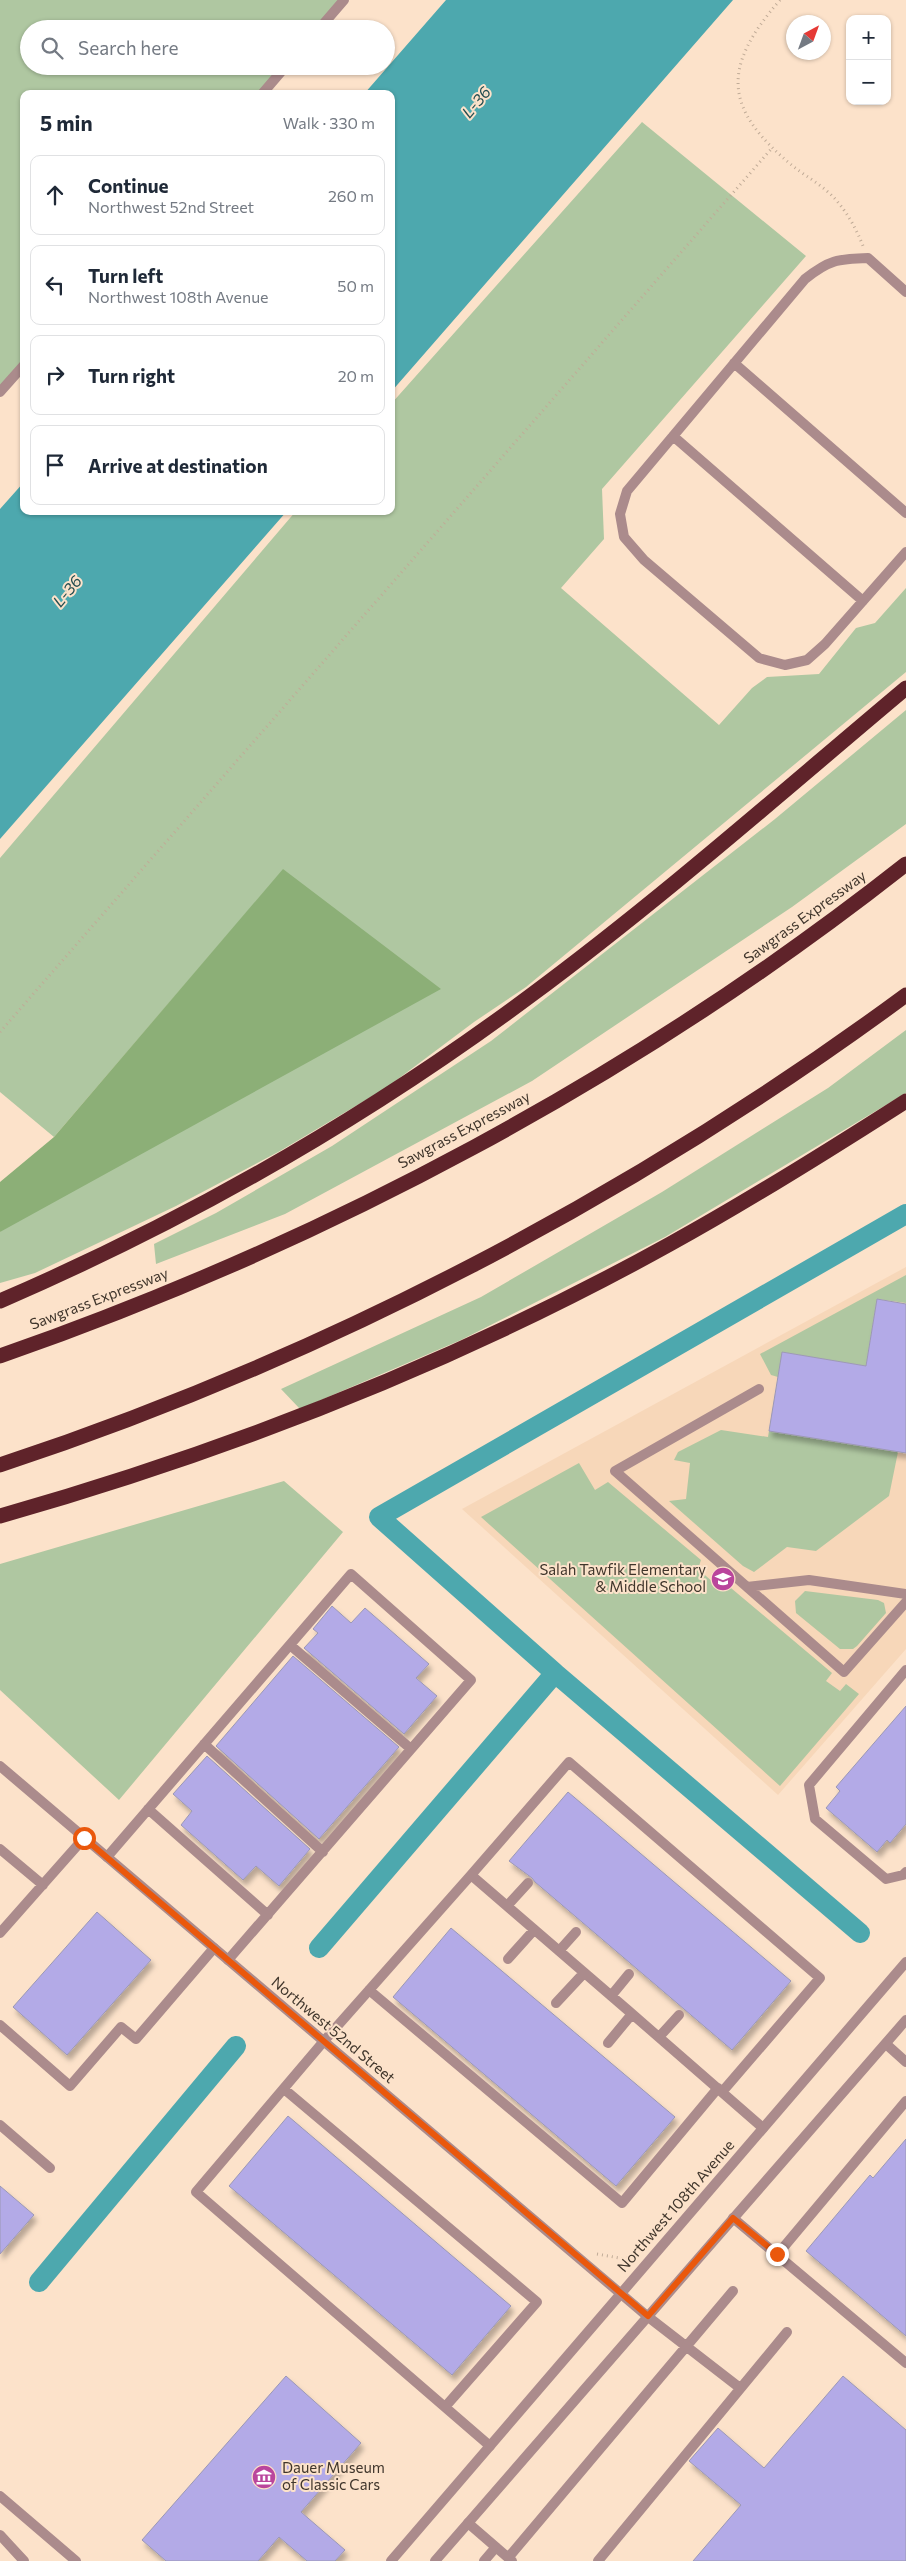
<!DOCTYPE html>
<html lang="en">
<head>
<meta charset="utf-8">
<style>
	:root { --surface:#fff; --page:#f6f6f7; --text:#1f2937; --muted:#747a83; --line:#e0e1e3 }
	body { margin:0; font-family:Commissioner,sans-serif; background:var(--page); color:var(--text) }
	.controls { position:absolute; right:15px; top:15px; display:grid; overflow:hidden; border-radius:10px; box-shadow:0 1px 4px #0004 }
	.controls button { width:45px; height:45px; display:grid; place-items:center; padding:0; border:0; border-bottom:1px solid var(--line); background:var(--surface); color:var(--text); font:25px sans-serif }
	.compass { position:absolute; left:786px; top:15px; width:45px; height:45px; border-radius:50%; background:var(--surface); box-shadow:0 1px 4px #0004; rotate:41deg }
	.stop { position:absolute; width:15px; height:15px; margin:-11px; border:4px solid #ea580c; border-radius:50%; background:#fff }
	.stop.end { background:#ea580c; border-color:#fff; box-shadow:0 1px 5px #0008 }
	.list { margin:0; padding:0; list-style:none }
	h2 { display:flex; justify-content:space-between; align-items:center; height:65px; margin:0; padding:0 20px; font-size:21px }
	h2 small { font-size:16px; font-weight:400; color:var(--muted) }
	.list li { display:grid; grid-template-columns:32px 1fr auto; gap:15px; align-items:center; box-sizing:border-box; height:80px; margin:0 10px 10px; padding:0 10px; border:1px solid var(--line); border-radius:10px }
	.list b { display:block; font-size:19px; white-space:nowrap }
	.list p { margin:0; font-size:16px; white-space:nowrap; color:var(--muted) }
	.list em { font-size:16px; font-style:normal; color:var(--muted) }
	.icon { flex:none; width:28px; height:28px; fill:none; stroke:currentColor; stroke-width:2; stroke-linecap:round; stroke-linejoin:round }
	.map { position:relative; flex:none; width:906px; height:2561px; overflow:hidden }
	.search { position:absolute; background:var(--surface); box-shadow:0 1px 4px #0004; left:20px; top:20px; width:375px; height:55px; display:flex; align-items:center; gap:12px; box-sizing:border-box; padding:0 18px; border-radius:28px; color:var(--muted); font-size:19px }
	.panel { position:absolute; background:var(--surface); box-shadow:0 1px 4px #0004; left:20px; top:90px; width:375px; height:425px; border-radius:10px }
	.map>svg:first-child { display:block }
	.built { fill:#f7d7b9 }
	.green { fill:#afc7a1 }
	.forest { fill:#8caf77 }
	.water { fill:#4da8ae }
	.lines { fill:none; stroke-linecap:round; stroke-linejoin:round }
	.canal { stroke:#4da8ae; stroke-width:20 }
	.building { fill:#b3aae7; stroke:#9b98b5; filter:url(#shadow) }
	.path { stroke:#c0ab97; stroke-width:3; stroke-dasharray:1 4; stroke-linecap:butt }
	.lane { stroke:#ab8b8c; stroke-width:10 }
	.street { stroke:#ab8b8c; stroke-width:10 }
	.highway { stroke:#5f232a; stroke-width:15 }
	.route { stroke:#ea580c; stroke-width:6 }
	.labels { text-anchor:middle; stroke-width:4; stroke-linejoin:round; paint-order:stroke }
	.street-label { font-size:15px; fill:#40362c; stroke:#fce2ca }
	.poi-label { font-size:15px; fill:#40362c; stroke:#fce2ca; text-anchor:end }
	.water-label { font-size:16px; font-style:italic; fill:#244e51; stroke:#fce2ca }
</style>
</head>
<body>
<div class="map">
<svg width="906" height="2561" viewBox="0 0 906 2561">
	<defs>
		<filter id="shadow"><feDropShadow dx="3" dy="5.5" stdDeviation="2.5" flood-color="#0004"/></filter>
	</defs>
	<rect width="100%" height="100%" fill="#fce2ca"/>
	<path class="built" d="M906 1267V1649L778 1795 462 1509Z"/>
	<path class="green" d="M0 0H344L319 29H29V66H286L262 94H24V365L0 392Z
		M642 122 806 256 602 489 604 539 561 588 719 725 752 688 767 677 819 674 856 628 875 623 906 588V672L526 987 474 1022 386 1088 280 1151 176 1206 35 1273 0 1283V1232L283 870 54 1137 0 1092V858L296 511H391V404Z
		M906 710V824L792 907 532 1081 285 1214 156 1264 154 1244 216 1213 332 1146 491 1041 775 819Z
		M906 1030V1093L665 1237 461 1340 300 1409 281 1389 481 1297 662 1192 828 1088Z
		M906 1275V1303L877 1299 866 1366 782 1352 778 1377 771 1375 760 1354Z
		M721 1430 768 1437 769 1431 898 1452 889 1496 816 1551 787 1547 754 1572 743 1566 669 1501 686 1499 690 1463 674 1460 678 1452Z
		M579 1463 595 1490 608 1482 701 1560 698 1569 714 1583 721 1581 725 1583 832 1673 826 1681 840 1691 846 1684 859 1694 780 1786 481 1517Z
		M284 1481 343 1532 119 1800 0 1690V1564Z
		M805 1591 878 1600 884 1603 886 1613 857 1646 853 1649H840L796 1613 795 1601Z"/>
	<path class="forest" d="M283 869 441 989 0 1232V1182L54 1137Z"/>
	<path class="water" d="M446 0H733L391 392V94H364Z
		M24 482V511H287L0 839V509Z"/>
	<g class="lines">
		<path class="canal" d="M555 1673 860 1933
			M319 1948 555 1673 379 1517 906 1214
			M39 2282 236 2046"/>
	</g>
	<path class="building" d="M877 1299 906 1304V1453L769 1431 782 1352 866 1366Z
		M332 1606 351 1623 365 1608 429 1664 416 1678 437 1696 404 1734 304 1648 318 1633 313 1629Z
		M293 1656 399 1747 319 1839 216 1746Z
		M906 1706V1824L890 1843 887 1840 877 1852 826 1808 840 1791 836 1787Z
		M207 1756 310 1849 279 1886 256 1866 243 1880 181 1825 192 1811 173 1794Z
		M568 1792 791 1981 732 2050 535 1882 532 1878 509 1861Z
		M97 1912 151 1960 67 2055 13 2007Z
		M451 1928 675 2117 616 2186 393 1997Z
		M288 2116 511 2306 452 2375 229 2186Z
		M906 2139V2336L806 2251 870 2175 873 2178Z
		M0 2186 34 2215 0 2254Z
		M286 2376 361 2443 301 2512 345 2550 335 2561H307L279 2537 258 2561H166L142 2540Z
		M843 2376 906 2430V2561H693L741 2505 689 2461 718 2428 764 2468Z"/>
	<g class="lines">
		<path class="path" d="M780 0C721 68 723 109 794 167 807 177 825 187 836 200 848 214 856 228 863 246
			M0 1032 773 147
			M597 2254 625 2259 634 2255"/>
		<path class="lane" d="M319 29 344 0
			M262 94 286 66
			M906 292 868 258C837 259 829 260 805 279L627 491 620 514 624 537 644 560 759 658 785 665 807 660 825 644 906 552
			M734 363 906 513
			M0 392 24 365
			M673 436 863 601
			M759 1389 615 1471 844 1672 906 1602
			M747 1587 809 1580 906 1594
			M290 1645 411 1749
			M906 1670 809 1785 815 1819 886 1879 903 1875 906 1872
			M204 1744 323 1852
			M148 1809 268 1915
			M0 1849 43 1885
			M107 1857 351 1574 471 1680 228 1960
			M471 1875 324 2041 196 2192 490 2446
			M507 1906 528 1883
			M0 1933 84 1838
			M559 1951 576 1932
			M508 1959 534 1930
			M369 1990 622 2203 718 2088
			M611 1996 629 1974
			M556 2003 584 1973
			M0 2025 70 2086 121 2027 136 2039 214 1948
			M659 2037 679 2015
			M608 2043 632 2014
			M886 2044 906 2062
			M284 2089 537 2302 445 2407
			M722 2092 820 1978 569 1762 471 1875C569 1959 666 2043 763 2128
			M0 2125 50 2168
			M733 2218 906 2363
			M777 2255 906 2101
			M647 2316 740 2388
			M468 2523 512 2561
			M508 2558 733 2291
			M484 2561 496 2547
			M598 2561 787 2332"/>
		<path class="street" d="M0 1766 647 2316
			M0 2496 76 2561
			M0 2535 24 2561
			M391 2561 906 1962
			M435 2561 906 2020"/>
		<path class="highway" d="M0 1301C188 1220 366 1118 530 996 660 900 782 792 906 688
			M0 1356C324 1243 636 1077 906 864
			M0 1465C324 1358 632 1197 906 995
			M0 1516C232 1450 459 1361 670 1244 750 1200 828 1151 906 1101"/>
	</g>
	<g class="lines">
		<path class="route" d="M84 1838 648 2316 733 2218 777 2254"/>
	</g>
	<defs>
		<g id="school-disc" transform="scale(1.25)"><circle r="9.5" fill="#ba459c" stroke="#fce2ca"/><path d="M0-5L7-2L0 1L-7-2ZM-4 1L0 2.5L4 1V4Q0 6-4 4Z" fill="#fff"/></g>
		<g id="museum-disc" transform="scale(1.25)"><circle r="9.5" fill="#ba459c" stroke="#fce2ca"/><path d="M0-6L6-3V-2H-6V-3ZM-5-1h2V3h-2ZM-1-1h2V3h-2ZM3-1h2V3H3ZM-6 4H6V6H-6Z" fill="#fff"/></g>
	</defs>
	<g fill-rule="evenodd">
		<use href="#school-disc" x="723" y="1579"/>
		<use href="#museum-disc" x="264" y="2477"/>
	</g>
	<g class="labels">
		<g class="street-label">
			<text transform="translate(805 917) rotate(-36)" y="5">Sawgrass Expressway</text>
			<text transform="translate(464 1130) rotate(-28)" y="5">Sawgrass Expressway</text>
			<text transform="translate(99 1299) rotate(-21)" y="5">Sawgrass Expressway</text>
			<text transform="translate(333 2030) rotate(40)" y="5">Northwest 52nd Street</text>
			<text transform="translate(676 2206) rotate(-49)" y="5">Northwest 108th Avenue</text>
		</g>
		<g class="poi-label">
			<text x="706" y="1575">Salah Tawfik Elementary<tspan x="706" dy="17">&amp; Middle School</tspan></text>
			<text x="282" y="2473" text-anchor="start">Dauer Museum<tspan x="282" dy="17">of Classic Cars</tspan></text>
		</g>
		<g class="water-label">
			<text transform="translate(476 102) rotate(-50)" y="6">L-36</text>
			<text transform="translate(67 591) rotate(-50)" y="6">L-36</text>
		</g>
	</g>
</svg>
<div class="controls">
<button>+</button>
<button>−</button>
</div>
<svg class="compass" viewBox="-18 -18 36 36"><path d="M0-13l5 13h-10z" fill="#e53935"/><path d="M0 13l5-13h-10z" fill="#747a83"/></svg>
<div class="stop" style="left:84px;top:1838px"></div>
<div class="stop end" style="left:777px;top:2254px"></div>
<div class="search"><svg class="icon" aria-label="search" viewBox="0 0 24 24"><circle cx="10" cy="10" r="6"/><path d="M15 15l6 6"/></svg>Search here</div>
<section class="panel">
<h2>5 min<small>Walk · 330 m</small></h2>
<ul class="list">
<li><svg class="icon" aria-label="ahead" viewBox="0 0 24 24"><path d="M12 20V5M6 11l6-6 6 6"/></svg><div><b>Continue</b><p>Northwest 52nd Street</p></div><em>260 m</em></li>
<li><svg class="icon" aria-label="left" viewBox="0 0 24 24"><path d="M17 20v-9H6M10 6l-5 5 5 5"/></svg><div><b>Turn left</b><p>Northwest 108th Avenue</p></div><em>50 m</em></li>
<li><svg class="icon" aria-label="right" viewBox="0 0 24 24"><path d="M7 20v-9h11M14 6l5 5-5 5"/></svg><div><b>Turn right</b></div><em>20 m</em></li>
<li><svg class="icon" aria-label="arrive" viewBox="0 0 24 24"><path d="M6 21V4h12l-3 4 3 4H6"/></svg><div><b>Arrive at destination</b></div></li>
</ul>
</section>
</div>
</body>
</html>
